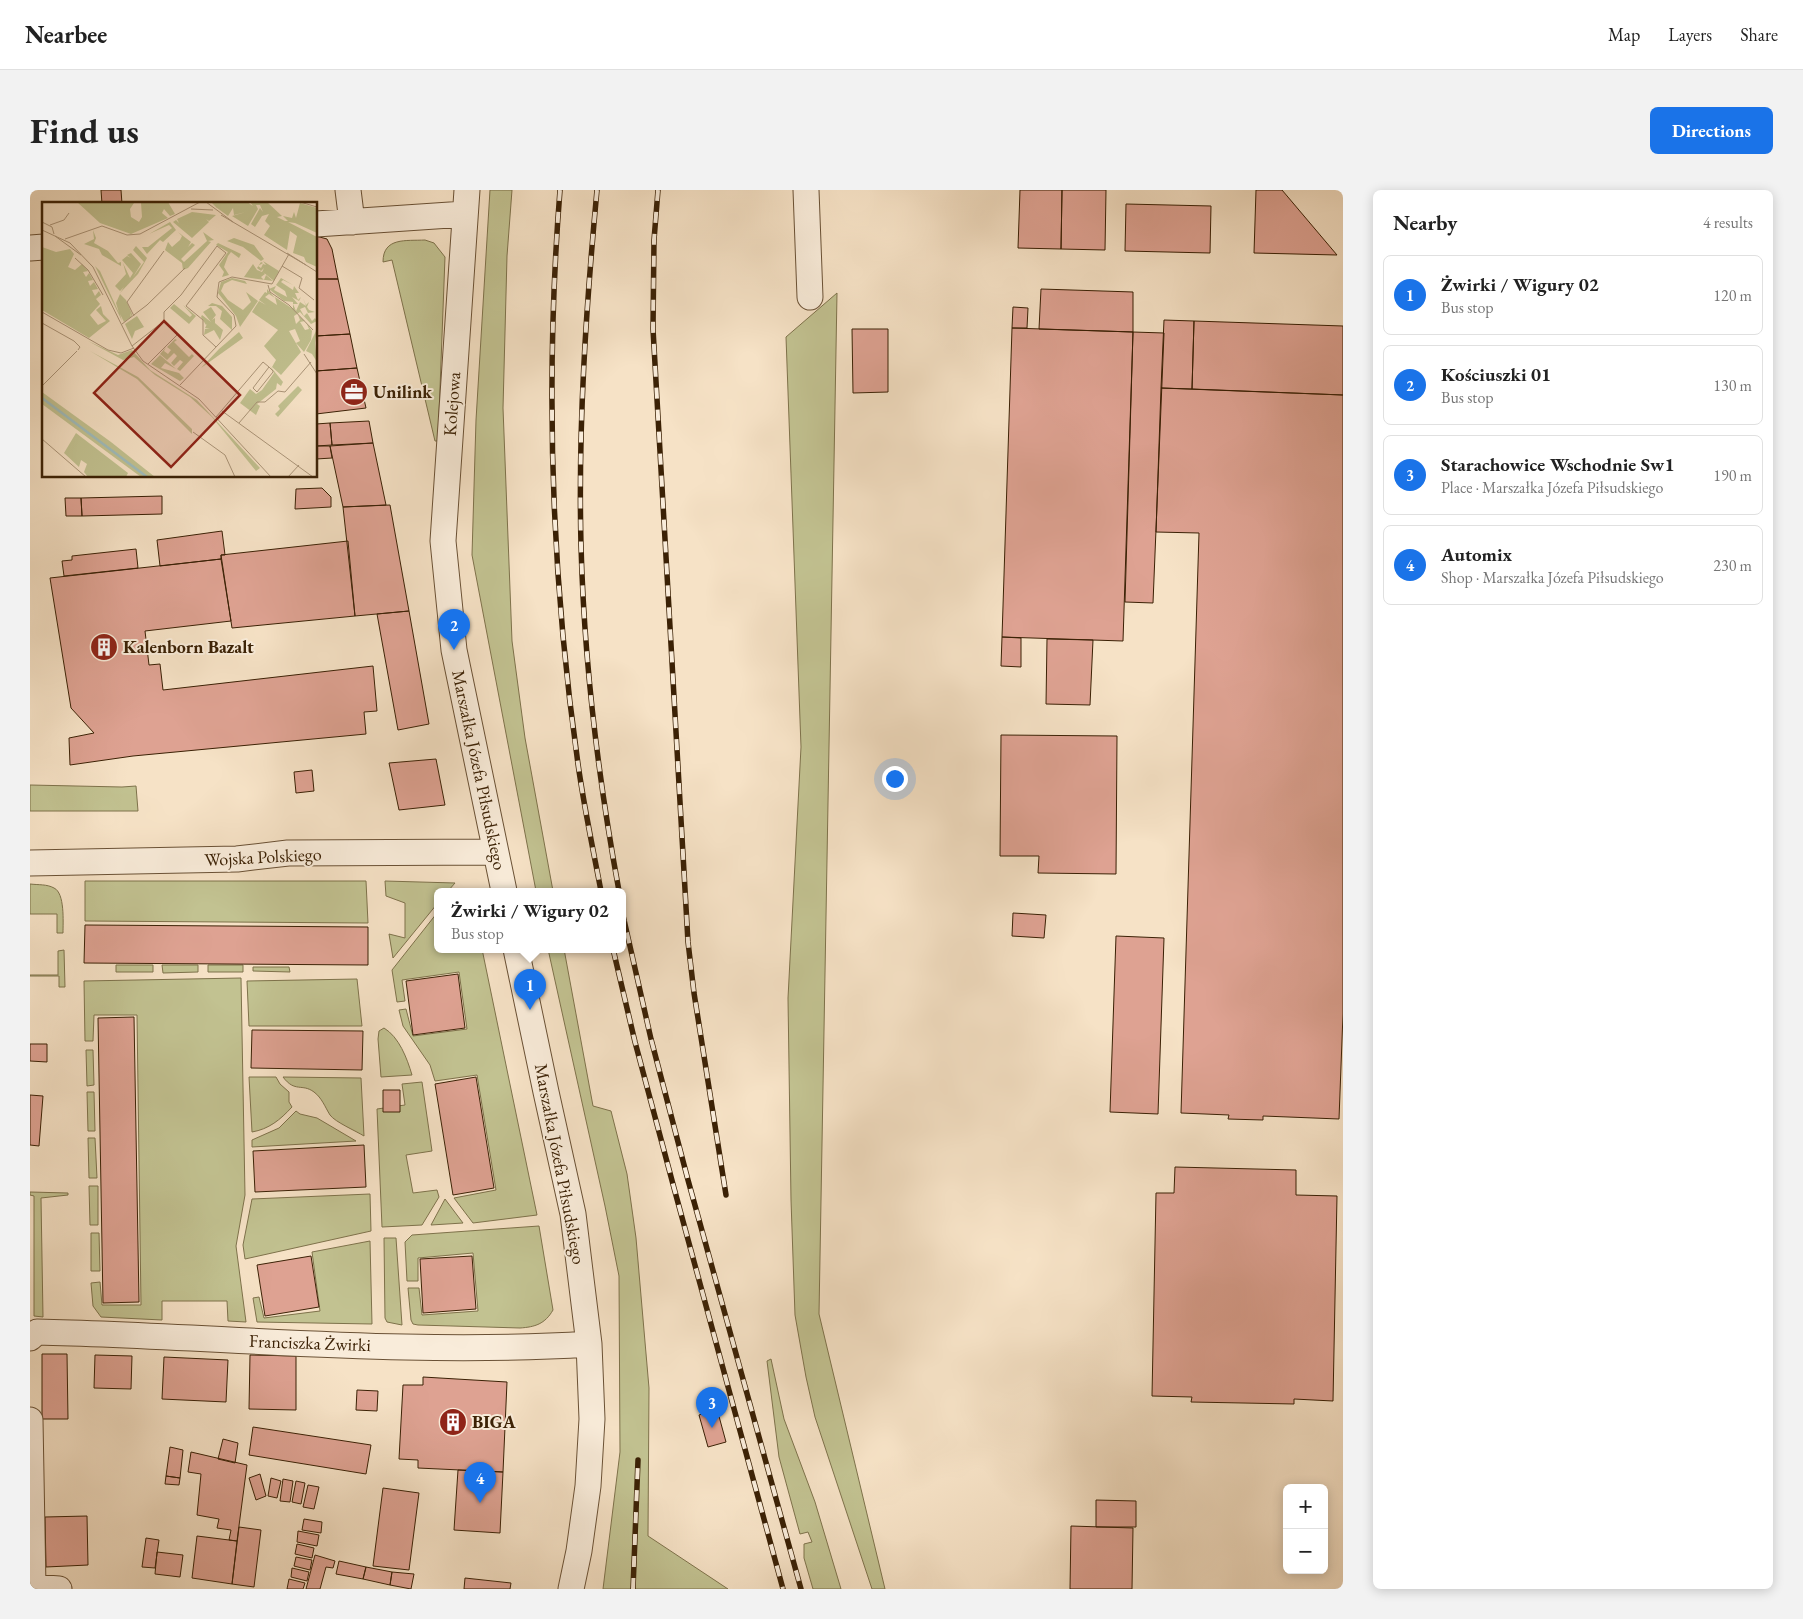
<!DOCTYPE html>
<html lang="en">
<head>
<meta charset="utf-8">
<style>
	:root { --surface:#fff; --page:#f2f2f2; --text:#222; --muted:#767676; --line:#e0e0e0; --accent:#1a73e8 }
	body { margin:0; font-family:"EB Garamond",serif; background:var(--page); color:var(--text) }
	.controls { position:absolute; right:15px; bottom:15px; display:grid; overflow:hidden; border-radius:8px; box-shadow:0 2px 12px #0003 }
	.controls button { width:45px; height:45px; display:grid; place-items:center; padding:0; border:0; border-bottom:1px solid var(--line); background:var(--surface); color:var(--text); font:25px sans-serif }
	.you { position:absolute; left:864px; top:588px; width:18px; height:18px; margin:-12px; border:4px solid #fff; border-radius:50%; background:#1a73e8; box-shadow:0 0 0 8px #1a73e833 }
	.badge { display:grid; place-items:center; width:32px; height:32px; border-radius:50%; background:var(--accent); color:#fff; font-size:16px; font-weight:700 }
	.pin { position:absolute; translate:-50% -41px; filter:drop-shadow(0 1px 2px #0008) }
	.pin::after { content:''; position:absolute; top:26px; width:18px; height:15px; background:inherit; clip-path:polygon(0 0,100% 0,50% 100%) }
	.popup { position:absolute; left:404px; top:698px; width:192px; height:65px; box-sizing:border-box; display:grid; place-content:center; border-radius:8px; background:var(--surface); filter:drop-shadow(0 1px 4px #0005); font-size:16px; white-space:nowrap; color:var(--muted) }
	.popup b { font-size:19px; color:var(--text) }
	.popup::after { content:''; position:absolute; left:50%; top:100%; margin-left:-10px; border:10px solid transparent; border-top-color:var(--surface) }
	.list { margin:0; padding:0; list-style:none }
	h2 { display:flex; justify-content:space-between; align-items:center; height:65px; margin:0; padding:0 20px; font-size:21px }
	h2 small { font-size:16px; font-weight:400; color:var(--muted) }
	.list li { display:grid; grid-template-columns:32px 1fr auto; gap:15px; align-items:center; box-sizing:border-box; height:80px; margin:0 10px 10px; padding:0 10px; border:1px solid var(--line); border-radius:8px }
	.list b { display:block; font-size:19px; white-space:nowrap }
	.list p { margin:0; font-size:16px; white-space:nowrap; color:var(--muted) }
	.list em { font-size:16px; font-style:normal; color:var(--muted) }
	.map { position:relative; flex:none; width:1313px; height:1399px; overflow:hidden; border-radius:8px }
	header { display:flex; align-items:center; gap:30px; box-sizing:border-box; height:70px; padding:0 25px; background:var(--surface); border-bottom:1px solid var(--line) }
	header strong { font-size:24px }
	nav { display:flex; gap:28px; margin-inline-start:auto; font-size:18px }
	.intro { display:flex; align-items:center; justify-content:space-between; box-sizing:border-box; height:120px; padding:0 30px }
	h1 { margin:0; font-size:35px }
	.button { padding:12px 22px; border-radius:8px; background:var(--accent); color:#fff; font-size:18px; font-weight:700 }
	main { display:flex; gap:30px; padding:0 30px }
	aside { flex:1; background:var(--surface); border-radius:8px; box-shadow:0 2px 12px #0003 }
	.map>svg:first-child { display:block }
	.green { fill:#c2c291; stroke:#7e724b }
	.building { fill:#dea292; stroke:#3b2105 }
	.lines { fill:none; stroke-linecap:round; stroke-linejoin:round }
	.minor-casing { stroke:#6a5135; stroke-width:27 }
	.minor { stroke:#f9ecda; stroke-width:25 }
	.rail-casing { stroke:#3b2105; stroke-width:5.5 }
	.rail { stroke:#f9ecda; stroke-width:4; stroke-dasharray:11; stroke-linecap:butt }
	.labels { text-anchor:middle; stroke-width:4; stroke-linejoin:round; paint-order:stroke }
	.poi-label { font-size:18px; font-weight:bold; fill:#3b2105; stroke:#f9ecda; text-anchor:start }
	.street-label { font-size:18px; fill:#3b2105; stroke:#f9ecda }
	.inset-river { fill:none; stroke:#9fbcbc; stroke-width:2.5 }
	.inset-road { fill:none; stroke:#ab9579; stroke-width:1 }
	.view { fill:#8f2418; fill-opacity:0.15; stroke:#8f2418; stroke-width:2.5 }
	.inset-edge { fill:none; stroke:#3b2105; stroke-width:2.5 }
</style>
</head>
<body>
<header>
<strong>Nearbee</strong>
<nav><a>Map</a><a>Layers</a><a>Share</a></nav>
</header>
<div class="intro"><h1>Find us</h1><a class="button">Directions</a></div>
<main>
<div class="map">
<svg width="1313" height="1399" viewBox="0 0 1313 1399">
	<rect width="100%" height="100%" fill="#f6e2c6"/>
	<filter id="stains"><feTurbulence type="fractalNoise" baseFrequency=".004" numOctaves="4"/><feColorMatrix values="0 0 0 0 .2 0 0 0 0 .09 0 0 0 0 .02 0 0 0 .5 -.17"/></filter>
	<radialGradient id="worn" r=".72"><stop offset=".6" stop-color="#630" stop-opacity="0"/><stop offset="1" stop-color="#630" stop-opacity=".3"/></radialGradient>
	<path class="green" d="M460 0H482L477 66 473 218 482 451 495 548 523 701H506L442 365 446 230Z
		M395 50 404 53 415 67 408 251H405L362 70 353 72C353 47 376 51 395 50Z
		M807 103 789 1124 855 1399H842L785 1227 776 1187 765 1125 761 1010 758 808 771 557 756 147Z
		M0 595 92 597 106 596 108 621H0Z
		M55 691H336L338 733 55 731Z
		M355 691 425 693 418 701H408L407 714 363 768 359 744 375 748V713L356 706Z
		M0 694C8 695 17 694 24 698 35 703 33 732 33 743H27V724H0Z
		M407 723 408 759H452L507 1025 443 1033 424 1008 466 1000 447 885 405 891 400 875 373 836 369 820 376 819 383 846 437 839 429 782 372 790 375 811 367 812 362 780Z
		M518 759H534L563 916 581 921 597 984 606 1048 619 1198 618 1346 698 1399H573L590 1262 589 1086 575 1016Z
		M34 760 35 797H29V786H0V785H28V761Z
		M123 775V782H86V775Z
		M132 775H168V782L133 783Z
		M178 775H213V782H178Z
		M223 777H259L260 782 223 781Z
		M211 788 215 1005 206 1056 216 1132 198 1131 197 1111H132V1130L71 1127 63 1116 61 1093 70 1092 72 1115H111L107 825H64L63 851H55L54 791Z
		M327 789 332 836H219L217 791Z
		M354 838C369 847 377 868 382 885L351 887 348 849 349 841Z
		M56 860H63L64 895 57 896Z
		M219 887H246L250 894 259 902V912L262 917C250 930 239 939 222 942Z
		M253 887 331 888 334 946C326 941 305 932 300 925 295 917 292 908 284 902 272 893 265 903 253 887Z
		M392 892 402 961 376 965 383 1003 407 1000 409 1007 392 1035 352 1037 347 919 375 915 372 894Z
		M57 902H64L65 941H58Z
		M266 921 270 924 287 928 326 951 222 957V950L249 938Z
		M58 948H65L67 988H59Z
		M59 996H68V1035H60Z
		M0 1002 38 1003V1005L11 1008 13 1127 4 1126V1006L0 1005Z
		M340 1004 341 1041 215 1069 213 1055 222 1009Z
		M415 1009 433 1033 401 1035Z
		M509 1036 523 1120C515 1134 505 1137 490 1138L388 1135 383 1134 381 1130 378 1098H389L392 1125 448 1121 443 1063 388 1068V1091H377L375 1052 382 1045Z
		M61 1043H69L70 1081H61Z
		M354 1048H366L372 1135 357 1132 355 1128Z
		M340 1051 342 1134 227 1132 223 1108 229 1107 234 1128 290 1121 282 1062Z
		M741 1169 754 1229 785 1312 811 1399H783L774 1368V1354L782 1352 778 1342 770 1344 749 1267 737 1171Z"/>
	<path class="building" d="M71 0H91L92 14H72Z
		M990 0H1032L1031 59 988 58Z
		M1032 0H1076L1075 60 1031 59Z
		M1226 0H1252L1307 65 1224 63Z
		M1096 14 1181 16 1180 63 1095 61Z
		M286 46 297 49 302 59 308 89H286Z
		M286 89H308L320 144 286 146Z
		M1011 99 1103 102V142L1009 139Z
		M983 117 998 118 997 138H982Z
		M1134 130 1164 131 1162 199 1131 198Z
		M1164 131 1313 136V205L1162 199Z
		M982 138 1103 142 1093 451 972 447Z
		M822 139H858V202L823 203Z
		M1103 142 1134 143 1123 413 1095 412Z
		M320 144 327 178 286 181V146Z
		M327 178 336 218 286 224V181Z
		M1131 198 1313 205V824L1309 929 1233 926V930L1198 929 1199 925 1151 923 1169 343 1126 342Z
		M339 231 343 253 302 255 300 233Z
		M300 233 302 255 286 256V234Z
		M343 253 356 315 313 317 300 256Z
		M286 256H300L302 268 286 269Z
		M292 298 301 307V317L265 319 266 299Z
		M132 306V324L52 326 51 308Z
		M35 308H51L52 326H36Z
		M360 315 379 421 325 426 313 317Z
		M192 341 195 365H191V369L130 376 127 350Z
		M318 351 325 426 202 438 191 365Z
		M106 359 108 378 34 386 32 371 42 370V366Z
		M191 369 201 431 115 441 119 475 130 474 133 500 343 476 347 521 334 522 336 544 103 566 40 575 39 548 64 543 41 518 20 388Z
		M379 421 399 534 368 540 347 424Z
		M972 447 991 448V477L971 476Z
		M1017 449 1063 450 1060 515 1016 514Z
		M971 545 1087 546 1086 684 1008 683 1009 666H970Z
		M406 569 415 615 369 620 359 573Z
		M282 580 284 601 266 603 264 582Z
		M983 723 1016 725 1014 748 982 746Z
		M55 735 338 737V775L54 773Z
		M1086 746 1134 748 1128 924 1080 922Z
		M428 784 435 838 383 845 376 791Z
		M104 827 109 1112 73 1113 68 828Z
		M222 840 333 841 332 880 221 878Z
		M0 854H17V872L0 871Z
		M446 887 464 998 423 1005 405 894Z
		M353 900H370V922H353Z
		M0 905 13 906 9 956 0 955Z
		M334 955 336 997 225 1002 223 961Z
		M1145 977 1266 980V1005L1307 1006 1303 1211 1264 1209V1214L1161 1212 1162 1207 1122 1206 1126 1003H1144Z
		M281 1066 289 1117 235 1126 227 1075Z
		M442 1066 446 1119 393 1123 390 1069Z
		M12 1164H37L38 1229H12Z
		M65 1165 102 1166 101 1199 64 1198Z
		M220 1165 266 1166V1220L219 1219Z
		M134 1167 198 1170 196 1212 132 1209Z
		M393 1187 477 1192 473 1282 388 1278V1270L369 1269 373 1195H393Z
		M327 1200 348 1201 347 1221 326 1220Z
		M687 1219 696 1252 678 1257 669 1225Z
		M223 1237 341 1255 336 1284 219 1265Z
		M193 1249 208 1253 205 1273 188 1269Z
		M140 1257 153 1260 150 1288 136 1286Z
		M161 1262 217 1275 207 1351 199 1350 201 1340 187 1338 189 1329 167 1325 171 1284 158 1282Z
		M428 1280 473 1282 470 1343 424 1340Z
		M230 1284 236 1306 226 1310 219 1288Z
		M136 1286 150 1288 149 1295 135 1294Z
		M241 1288 251 1291 247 1308 238 1306Z
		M253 1289 263 1291 260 1312 250 1311Z
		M266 1291 275 1293 271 1314 262 1312Z
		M278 1295 289 1297 284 1319 273 1317Z
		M353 1298 389 1303 379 1380 343 1376Z
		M1066 1310 1106 1311V1337H1066Z
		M57 1326 58 1375 16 1377 15 1327Z
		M274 1329 292 1332 291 1343 272 1340Z
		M1041 1336 1103 1338 1102 1399H1040Z
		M209 1337 231 1340 224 1397 202 1394Z
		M268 1341 289 1345 287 1356 267 1352Z
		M167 1346 207 1351 202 1394 162 1388Z
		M116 1348 129 1350 125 1378 112 1377Z
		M267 1354 284 1358 282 1368 265 1364Z
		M127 1362 153 1365 150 1387 125 1384Z
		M285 1365 305 1371 303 1378 296 1377 290 1399H276Z
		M266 1367 282 1370 280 1380 264 1376Z
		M309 1371 336 1377 333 1389 306 1384Z
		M336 1377 362 1382 360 1395 333 1389Z
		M262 1378 279 1382 277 1391 261 1387Z
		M362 1382 384 1384 381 1399 360 1395Z
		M435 1388 481 1393 480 1399H434Z
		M259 1389 275 1393 273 1399H257Z"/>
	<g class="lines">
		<g class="minor-casing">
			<path id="minor" d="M318 0 322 32
				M437 0 413 351 424 460 474 701
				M776 0 780 107
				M286 34 435 24
				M0 58 14 57
				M0 673 207 669 258 663 465 662
				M486 759 516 902 543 1024 559 1154 562 1229 558 1296 549 1361 541 1399
				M0 1148 7 1142C191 1146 375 1166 559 1154
				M0 1230 3 1397 1 1399
				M3 1397 29 1399"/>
		</g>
		<use href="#minor" class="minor"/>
		<g class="rail-casing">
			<path id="rail" d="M530 0C515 191 521 384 548 574 554 617 563 659 571 701
				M567 0C556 118 548 236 551 355 554 471 568 587 589 701
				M628 0 624 50 623 139 658 752 664 803 696 1005
				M592 721 621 849 658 990 771 1399
				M583 759 605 852 644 998 753 1399
				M603 1399 608 1270"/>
		</g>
		<use href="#rail" class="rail"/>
	</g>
	<defs>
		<g id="office-disc" transform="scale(1.4375)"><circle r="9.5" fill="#8f2418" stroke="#f9ecda"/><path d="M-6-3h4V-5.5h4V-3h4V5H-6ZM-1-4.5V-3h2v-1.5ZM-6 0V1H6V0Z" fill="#fff"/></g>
		<g id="building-disc" transform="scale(1.4375)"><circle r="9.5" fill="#8f2418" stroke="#f9ecda"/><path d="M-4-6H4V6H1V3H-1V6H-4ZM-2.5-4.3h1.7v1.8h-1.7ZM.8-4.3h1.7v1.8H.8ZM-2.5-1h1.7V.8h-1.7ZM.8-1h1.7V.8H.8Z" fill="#fff"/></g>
	</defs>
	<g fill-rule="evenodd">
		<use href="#office-disc" x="324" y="202"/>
		<use href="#building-disc" x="74" y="457"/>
		<use href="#building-disc" x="423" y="1232"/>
	</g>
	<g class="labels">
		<g class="poi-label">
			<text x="343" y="208">Unilink</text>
			<text x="93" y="463">Kalenborn Bazalt</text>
			<text x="442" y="1238">BIGA</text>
		</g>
		<g class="street-label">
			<text transform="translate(422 214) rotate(-86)" y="6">Kolejowa</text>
			<text transform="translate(449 580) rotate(78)" y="6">Marszałka Józefa Piłsudskiego</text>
			<text transform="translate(233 667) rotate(-3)" y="6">Wojska Polskiego</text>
			<text transform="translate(530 974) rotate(79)" y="6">Marszałka Józefa Piłsudskiego</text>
			<text transform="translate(280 1153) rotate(2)" y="6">Franciszka Żwirki</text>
		</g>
	</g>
	<g transform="translate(12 12)">
		<rect width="275" height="275" fill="#f6e2c6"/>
		<path d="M35 0H126L133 12 128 14 122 7 120 11 126 16 89 32 58 21ZM92 1H99L100 15 97 20 89 15 88 7ZM167 0 175 6 169 0H205L211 4 208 0H225L240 14 235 15 243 19H246L241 14 250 16 252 10 254 16 258 1 275 6V31L253 21 246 20 275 35V65L264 60 262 55 251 51 255 34 248 29 245 48 222 33 228 24 223 19 227 12 220 14 213 25 209 22 218 6 221 10 218 3H214L216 7 206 24 190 14 204 10 192 13 191 6 186 14ZM150 10 152 13 150 10 174 13 167 19 164 17 167 20 150 36 131 20 134 18 137 21 135 17ZM128 20 134 28 121 40 118 38 105 52 100 45H106L130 26 127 23 107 32ZM51 28 54 36 52 41 66 49 76 61 79 60V64L60 53 57 47 42 42 52 37ZM136 30 149 40 146 45 150 41 153 43 139 57 142 60 165 39 161 30 172 38 166 39 169 40 146 66 141 68 140 61 123 48 126 40 130 45 138 38 140 34ZM192 36 212 43 222 57 219 59 201 45 185 39ZM176 41 199 52 197 56 189 50 186 54 182 65 187 73 180 75 182 70 177 63 186 50 174 43ZM94 44 105 56 96 72 78 91 82 85 78 89 73 84 84 72 81 61 88 76 91 71 80 58 85 54 89 56 85 53 89 51 99 62 91 75 102 60 91 48ZM0 45 14 50 28 47 32 52 26 65 33 68 40 62 46 69 41 70 44 75 47 71 51 78 46 79 48 84 52 80 56 87 50 88 53 94 57 89 59 93 54 97 58 102 48 113 56 123 64 119 54 108 59 104 61 112 68 119 47 136 0 108ZM221 59 237 69 232 79 221 70 223 72 219 75 222 78 224 73 231 79 202 75 211 62 215 68 220 70 222 66 219 69 215 66 219 60 221 61 216 64 219 66 221 62 224 63ZM53 64 58 69 77 111 74 101 78 92 84 98 90 112V115L88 111 89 115 82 120 78 112 80 119ZM190 76 203 79 205 82 190 78 182 82 179 89 186 98 201 108 209 100 204 90 216 99 198 125 194 114 176 91 179 80ZM239 76 251 83 241 78 239 80 251 88 252 84 257 91H253L256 98 259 95 257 99 250 95 256 102H251L254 109 258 100 264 104 261 96 264 103 267 100 265 105 267 108 273 110 266 111 263 105 258 107 262 114 265 111 270 119 273 116 275 119 269 122 258 110 252 114 254 122 258 118 256 113 263 119 258 120 263 128 267 127 264 120 270 129 269 138 262 150 254 141 258 139 253 127 247 129 259 150 239 173 230 165 234 158 222 144 236 128 210 110 217 99 224 103 217 98 223 90 225 91V87L233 96 227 92 223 95 235 103 233 95 251 107V100L242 99 227 87 234 84 232 88 245 95 243 89 234 83ZM170 101 180 104 190 115V128L178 117 180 109 174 104H166ZM132 102 148 115 150 113 141 103 154 114 147 122 128 106ZM169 105 174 113 170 118 173 116V121L181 128 178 138 172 128 162 133 163 127H168L163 126 165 122 164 123 159 115 160 113 169 120 161 110ZM95 114 102 125 93 129 90 137 83 122ZM275 127 273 141 275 160 270 152 264 149ZM197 130 201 136 159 166 177 147ZM133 137 135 138 132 140 147 155 150 152 136 139 152 154 138 169 135 167 141 160 138 158 132 164 129 161 135 154 132 151 125 158 118 152 124 145 122 149 126 152 129 148 125 145ZM46 139 76 153 90 148 108 168 155 198 218 266 214 269 170 215 148 195 113 173 92 155 81 158ZM48 149 96 175 150 227V232L95 177ZM118 153 134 167 123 161 119 166 137 171 142 176 138 179 109 162ZM228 164 241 180 239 184 235 181 234 187 215 202 218 204 214 213 198 201 208 187 214 192 220 188 232 171ZM256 184 260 188 236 215 233 212 238 207 236 204ZM0 190 69 240 113 275H99L0 202ZM34 231 86 271 84 275H46L42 270 45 262 39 258 37 265 22 251Z" fill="#c2c291" fill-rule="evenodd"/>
		<path class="inset-river" d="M0 196 105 275"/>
		<path class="inset-road" d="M164 0 191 20M258 0 275 5M149 7 171 8M179 13 264 63M0 20 10 25 12 32M8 23 22 18 27 11M0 28 28 41 51 65 90 144 101 159 157 197 229 275M13 34 39 53M23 37 60 24 85 33 98 32 158 0M245 51 275 70M33 56 46 68 61 93M240 64 260 76 257 86 272 98M226 83 228 90 247 103 271 128M0 110 66 148 79 151 92 146M92 114 85 100 122 49M0 121 32 139 38 145 36 148M80 122 105 103 143 66M90 144 122 119M262 152 275 172M106 162 135 133 122 119V110L139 93 175 44 184 51 144 104 161 118V133L174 145M138 183 194 124 192 113 175 95 177 80 190 75 230 82 247 52M0 184 35 149M180 209 271 275M174 215 221 160 227 165 231 169V170L215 190 211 186 227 165M197 221 215 200H223L236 189 243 190 269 160M151 230 183 253 193 275M0 237 44 275M246 275 257 263"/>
		<path class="view" d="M122 119 198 193 129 265 52 191Z"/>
		<rect width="275" height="275" class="inset-edge"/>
	</g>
	<rect width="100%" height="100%" filter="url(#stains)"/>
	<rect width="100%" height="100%" fill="url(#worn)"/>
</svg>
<div class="controls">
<button>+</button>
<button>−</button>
</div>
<div class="you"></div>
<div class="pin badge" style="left:500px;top:820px">1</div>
<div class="popup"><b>Żwirki / Wigury 02</b>Bus stop</div>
<div class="pin badge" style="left:424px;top:460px">2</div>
<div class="pin badge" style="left:682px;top:1238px">3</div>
<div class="pin badge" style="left:450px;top:1313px">4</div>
</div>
<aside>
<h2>Nearby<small>4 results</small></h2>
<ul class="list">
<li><span class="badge">1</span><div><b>Żwirki / Wigury 02</b><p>Bus stop</p></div><em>120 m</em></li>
<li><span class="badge">2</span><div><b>Kościuszki 01</b><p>Bus stop</p></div><em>130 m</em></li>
<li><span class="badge">3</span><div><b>Starachowice Wschodnie Sw1</b><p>Place · Marszałka Józefa Piłsudskiego</p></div><em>190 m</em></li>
<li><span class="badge">4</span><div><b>Automix</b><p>Shop · Marszałka Józefa Piłsudskiego</p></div><em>230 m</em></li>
</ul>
</aside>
</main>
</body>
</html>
